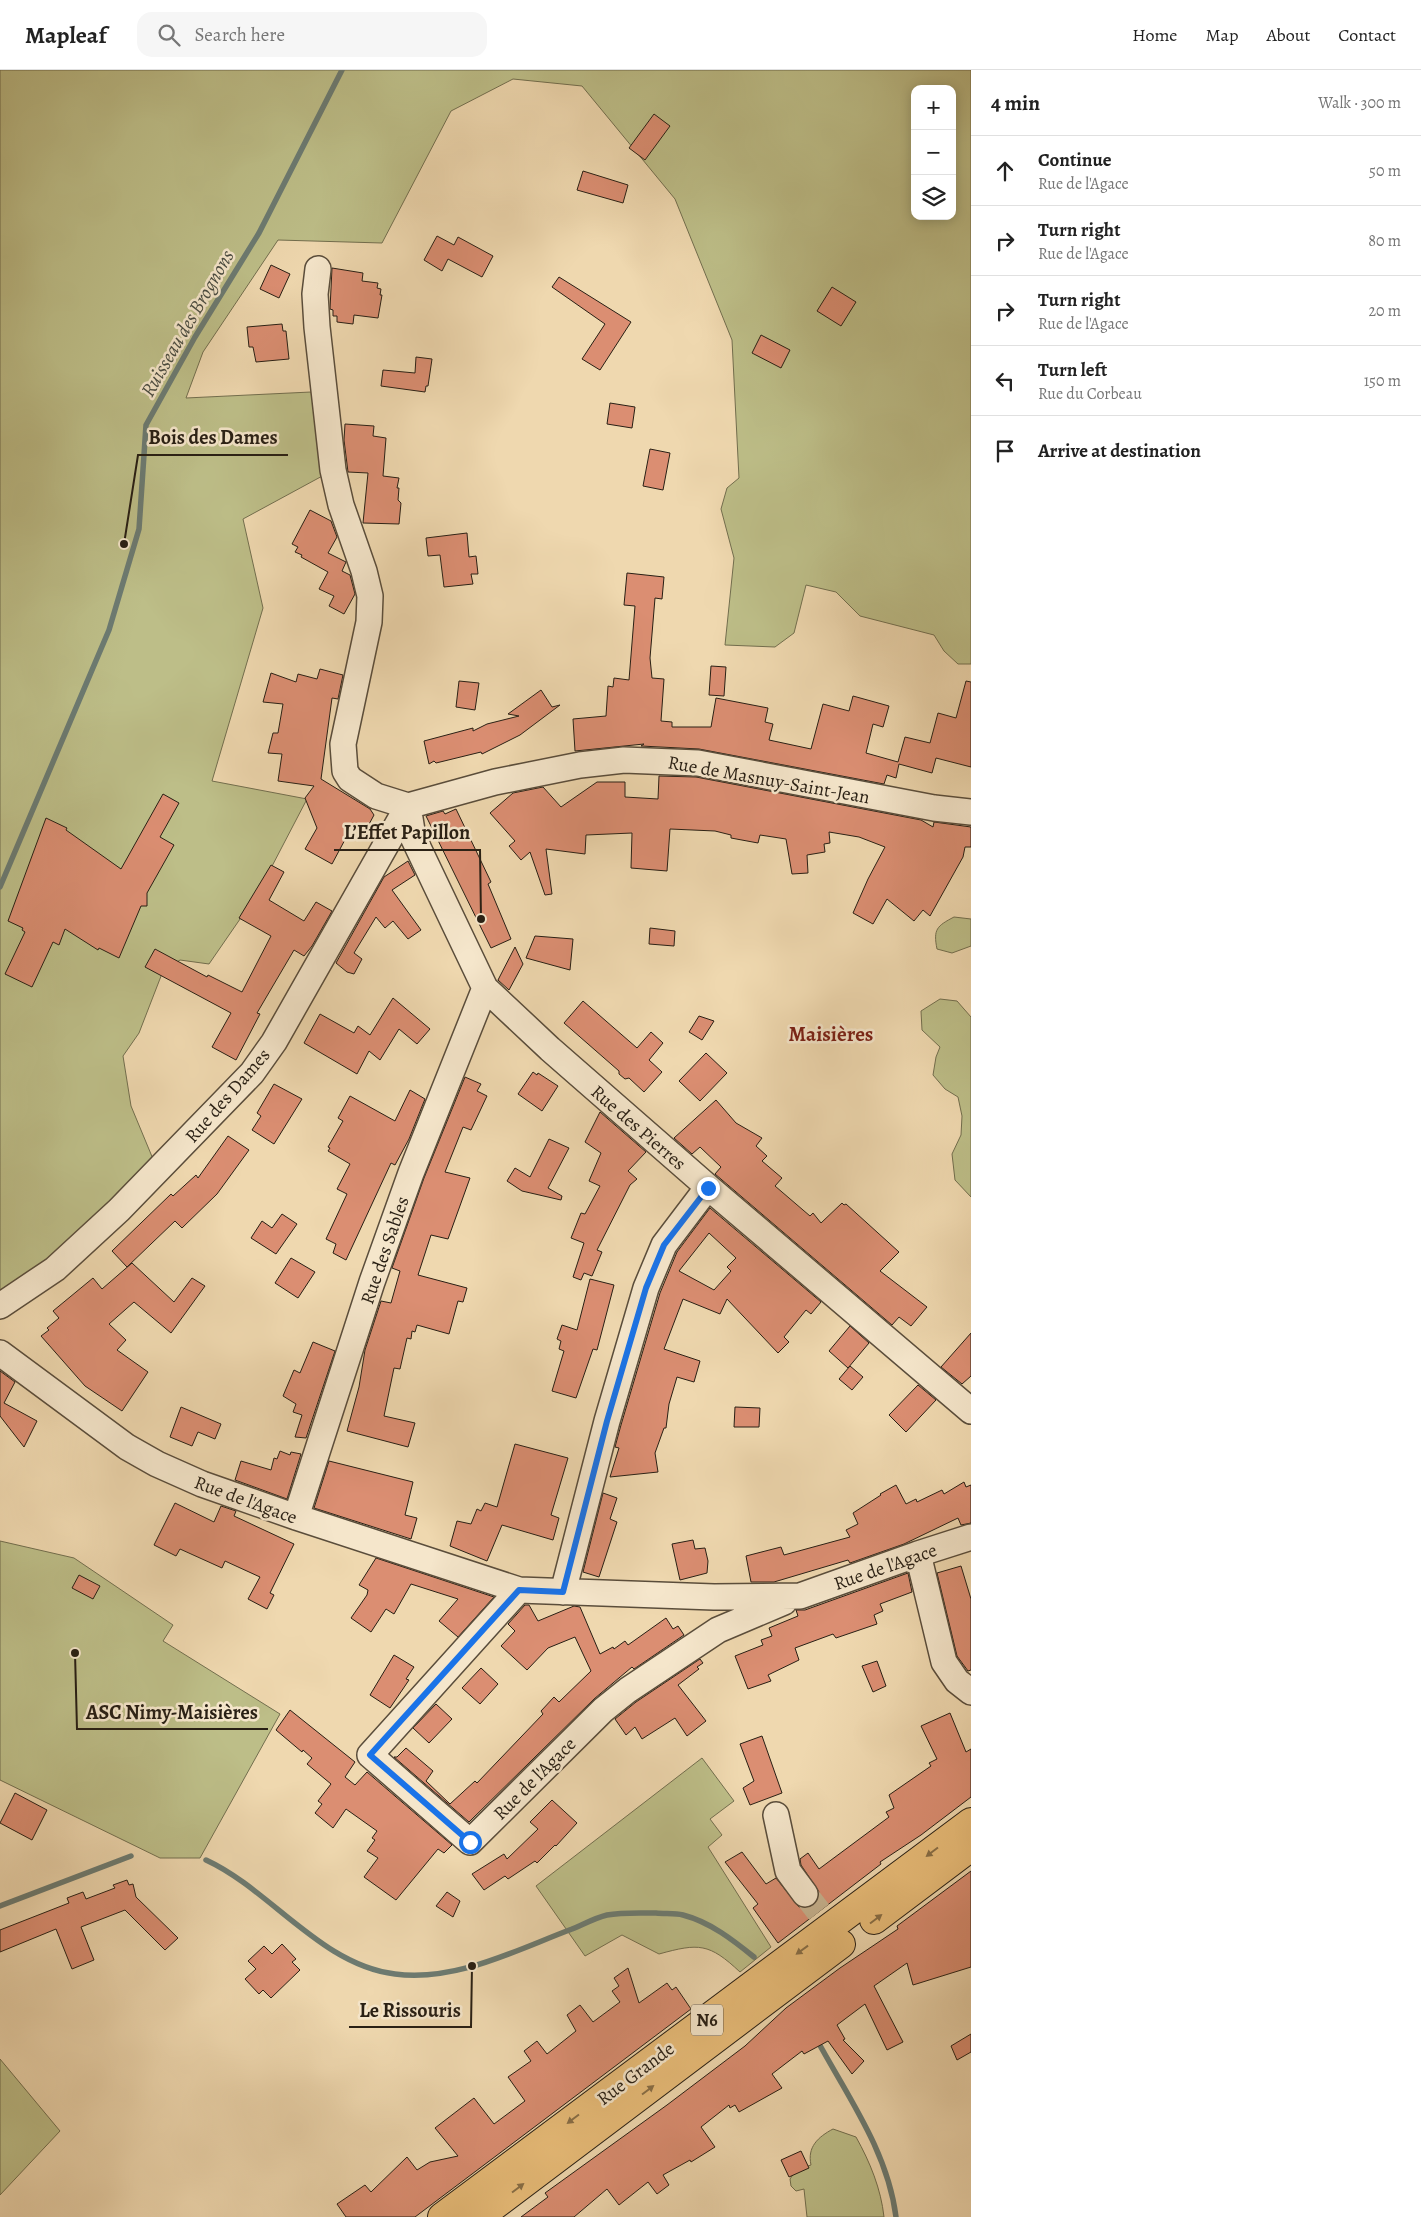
<!DOCTYPE html>
<html lang="en">
<head>
<meta charset="utf-8">
<style>
	:root { --surface:#fff; --page:#f6f6f6; --text:#222; --muted:#767676; --line:#e0e0e0 }
	body { margin:0; font-family:Alegreya,serif; background:var(--page); color:var(--text) }
	.controls { position:absolute; right:15px; top:15px; display:grid; overflow:hidden; border-radius:10px; box-shadow:0 2px 12px #0003 }
	.controls button { width:45px; height:45px; display:grid; place-items:center; padding:0; border:0; border-bottom:1px solid var(--line); background:var(--surface); color:var(--text); font:25px sans-serif }
	.stop { position:absolute; width:15px; height:15px; margin:-11px; border:4px solid #1a73e8; border-radius:50%; background:#fff }
	.stop.end { background:#1a73e8; border-color:#fff; box-shadow:0 1px 5px #0008 }
	.list { margin:0; padding:0; list-style:none }
	h2 { display:flex; justify-content:space-between; align-items:center; height:65px; margin:0; padding:0 20px; font-size:21px }
	h2 small { font-size:16px; font-weight:400; color:var(--muted) }
	.list li { display:grid; grid-template-columns:32px 1fr auto; gap:15px; align-items:center; box-sizing:border-box; height:70px; padding:0 20px; border-top:1px solid var(--line) }
	.list b { display:block; font-size:19px; white-space:nowrap }
	.list p { margin:0; font-size:16px; white-space:nowrap; color:var(--muted) }
	.list em { font-size:16px; font-style:normal; color:var(--muted) }
	.icon { flex:none; width:28px; height:28px; fill:none; stroke:currentColor; stroke-width:2; stroke-linecap:round; stroke-linejoin:round }
	.map { position:relative; flex:none; width:971px; height:2147px; overflow:hidden }
	header { display:flex; align-items:center; gap:30px; box-sizing:border-box; height:70px; padding:0 25px; background:var(--surface); border-bottom:1px solid var(--line) }
	header strong { font-size:24px }
	nav { display:flex; gap:28px; margin-inline-start:auto; font-size:18px }
	.search { width:350px; height:45px; background:var(--page); display:flex; align-items:center; gap:12px; box-sizing:border-box; padding:0 18px; border-radius:15px; color:var(--muted); font-size:19px }
	main { display:flex }
	aside { flex:1; background:var(--surface) }
	.map>svg:first-child { display:block }
	.green { fill:#bdbe88; stroke:#726e4e; fill-rule:evenodd }
	.lines { fill:none; stroke-linecap:round; stroke-linejoin:round }
	.stream { stroke:#6c7b72; stroke-width:5.5 }
	.building { fill:#db8e72; stroke:#281f14; fill-rule:evenodd }
	.minor-tunnel { stroke:#c7b390; stroke-width:25; stroke-dasharray:25 12; stroke-linecap:butt }
	.minor-casing { stroke:#5a4d3b; stroke-width:28 }
	.major-casing { stroke:#281f14; stroke-width:30 }
	.minor { stroke:#f5e6cb; stroke-width:25 }
	.major { stroke:#e8bc78; stroke-width:28 }
	.oneway { fill:#886e46 }
	.route { stroke:#1a73e8; stroke-width:6 }
	.labels { text-anchor:middle; stroke-width:5; stroke-linejoin:round; paint-order:stroke }
	.shield { fill:#f5e6cb; stroke:#665b4b; stroke-width:1 }
	.shield-label { font-size:18px; font-weight:bold; fill:#281f14 }
	.street-label { font-size:19px; fill:#281f14; stroke:#f5e6cb }
	.water-label { font-size:20px; font-style:italic; fill:#4a4d43; stroke:#f5e6cb }
	.quarter-label { font-size:21px; font-weight:bold; fill:#7a1f14; stroke:#f5e6cb }
	.leader { fill:none; stroke:#281f14; stroke-width:2 }
	.callout-dot { fill:#281f14; stroke:#f5e6cb; stroke-width:2 }
	.callout-label { font-size:20px; text-anchor:middle; font-weight:bold; fill:#281f14; stroke:#f5e6cb; stroke-width:5; stroke-linejoin:round; paint-order:stroke }
</style>
</head>
<body>
<header>
<strong>Mapleaf</strong>
<div class="search"><svg class="icon" aria-label="search" viewBox="0 0 24 24"><circle cx="10" cy="10" r="6"/><path d="M15 15l6 6"/></svg>Search here</div>
<nav><a>Home</a><a>Map</a><a>About</a><a>Contact</a></nav>
</header>
<main>
<div class="map">
<svg width="971" height="2147" viewBox="0 0 971 2147">
	<rect width="100%" height="100%" fill="#efd8af"/>
	<filter id="stains"><feTurbulence type="fractalNoise" baseFrequency=".004" numOctaves="4"/><feColorMatrix values="0 0 0 0 .2 0 0 0 0 .09 0 0 0 0 .02 0 0 0 .5 -.17"/></filter>
	<radialGradient id="worn" r=".72"><stop offset=".6" stop-color="#630" stop-opacity="0"/><stop offset="1" stop-color="#630" stop-opacity=".3"/></radialGradient>
	<path class="green" d="M0 0H971V594H958L944 581 934 565 860 546 836 522 806 515 794 563 775 577 725 575 734 488 721 439 727 418 739 408 732 270 675 129 582 16 513 9 451 41 382 173 278 170 203 282 186 328 311 322 326 404 243 449 263 538 212 711 307 729 258 823 209 894 180 890 163 901 139 963 123 986 131 1036 158 1101 0 1236ZM915 19H952V146H915Z
		M954 847 971 849V876L952 883 937 879C933 859 937 856 954 847Z
		M940 929 957 931 971 947V1127L955 1110 952 1084 961 1065 962 1046 958 1027 945 1019 933 1005 936 987 940 977 922 960 921 941Z
		M0 1471 74 1488 173 1555 163 1571 280 1644 200 1788H160L0 1710Z
		M702 1688 734 1731 710 1749 722 1765 708 1777 771 1877 740 1902C709 1873 699 1873 659 1884L622 1865 585 1886 536 1816Z
		M0 1989 60 2061 0 2125Z
		M833 2059 856 2067C870 2092 881 2119 884 2147H807L804 2119 796 2121 791 2116 790 2109 796 2100 811 2095C807 2077 818 2067 833 2059Z"/>
	<g class="lines">
		<path class="stream" d="M0 817 109 560 139 459 146 355 195 267 259 163 342 0
			M206 1790C271 1820 321 1895 395 1904 456 1912 516 1880 572 1859 584 1854 595 1848 607 1845 622 1842 641 1843 656 1843 665 1844 675 1843 683 1845 710 1852 733 1870 754 1887
			M0 1836 131 1786
			M817 1970C848 2027 888 2082 896 2147"/>
	</g>
	<path class="building" d="M654 44 670 56 645 90 629 78Z
		M583 101 628 115 623 133 577 120Z
		M437 166 454 175 458 167 493 186 482 207 448 189 442 201 424 190Z
		M271 195 290 204 279 228 260 219Z
		M332 198 363 203 362 211 378 213 377 218 381 219 380 225H382L378 248 354 245 353 254 337 252V246H333V240L330 239Z
		M559 207 631 252 600 300 582 289 605 254 552 217Z
		M832 217 856 232 841 256 817 241Z
		M282 254 283 261H286L289 289 256 292 253 277H249L247 257Z
		M761 265 790 280 781 298 752 283Z
		M416 287 432 289 428 316H426L425 322 381 316 383 300 415 303Z
		M610 333 635 337 632 358 607 354Z
		M345 354 374 356 373 366 386 368 383 406 399 408 397 418H399L398 430 401 433 399 454 363 453 368 403 348 402 344 370Z
		M650 379 670 383 663 420 643 416Z
		M310 440 331 451 337 467 328 483 346 492 342 501 350 505 355 524 344 544 329 536 334 526 319 519 328 502 301 487 302 485 295 482 298 477 292 474Z
		M467 463 469 487 476 486 478 504H471L473 514 444 517 440 485 428 486 426 468Z
		M627 503 664 507 662 529 655 528 650 588 652 608 664 609 661 651 672 652V657H711L716 628 768 638 765 652 773 654 769 670 811 679 823 634 849 641 853 626 889 636 883 657 873 654 866 683 898 692 905 667 930 673 938 643 956 648 966 611 971 612V697L936 688 932 703 899 694 896 708 887 705 884 714 699 679 641 676 644 674 575 681 573 649 606 646 608 616 613 617 614 608 629 610 635 536 624 535Z
		M711 596 726 597 724 626 709 625Z
		M320 599 343 605 338 629 332 628 321 709 370 739 374 745 367 758 358 754 352 764H348L332 794 305 779 317 758 305 728 314 716 278 711 282 684 268 683 273 663H278L283 634 263 632 271 603 296 612 298 604 317 609Z
		M459 611 479 613 475 640 456 637Z
		M541 620 552 637 560 635 520 665 482 684 481 682 436 693 434 691 429 694 424 671 473 658V661L487 654 519 646 508 644Z
		M659 706 696 707 921 750 933 757 934 752 971 757V777H965L963 787 930 846 923 840 914 851 887 829 873 854 853 843 868 809 885 777 859 767 829 762 830 773 824 774 825 782 807 785 808 803 792 804 786 769 760 765 758 773 731 768V765L715 761 670 759 667 801 631 798 632 763 586 765 585 784 546 779 552 824 545 825 530 782 521 790 509 776 515 771 490 743 513 723 543 717 561 737 597 712H625V727L658 729Z
		M163 724 179 733 160 767 174 775 147 823V836H141L119 888 99 878 98 880 65 859 59 875 53 872 32 917 5 904 25 862 22 860 23 858 8 851 46 748 67 758 66 760 121 799Z
		M456 739 491 812 488 814 511 869 491 878 426 746 443 741 445 744Z
		M408 791 415 805 392 820 421 860 408 869 393 851 385 858 376 847 354 883 362 889 354 904 347 902 336 893 384 807Z
		M271 795 284 802 269 830 304 851 316 832 332 841 312 876 304 886 294 880 257 943 260 944 236 990 212 977 231 943 145 897 155 879 207 907 208 905 242 922 271 866 239 848Z
		M650 858 675 861 674 876 649 874Z
		M535 866 573 869 570 900 526 888Z
		M515 877 523 894 509 920 498 910Z
		M393 928 430 959 417 974 399 959 380 990 369 981 357 1004 304 973 320 944 354 963 358 956 370 965Z
		M583 931 637 978 651 962 663 973 649 990 662 1002 644 1022 629 1008 625 1009 619 1004V1001L564 953Z
		M699 946 714 951 702 970 689 962Z
		M706 983 727 1003 700 1031 679 1011Z
		M533 1002 537 1005 538 1003 558 1016 542 1041 518 1024Z
		M465 1007 481 1014 477 1021 487 1026 471 1060 463 1057 445 1102 470 1108 448 1169 431 1165 418 1205 467 1218 463 1232 458 1231 449 1264 417 1255 415 1262 412 1261 411 1269 407 1268 400 1299 394 1298 384 1346 415 1353 408 1377 347 1361 359 1317 365 1280 381 1231 391 1233 400 1201 392 1198 424 1108Z
		M274 1014 302 1029 274 1074 252 1060 261 1046 257 1043Z
		M410 1020 425 1029 409 1069 395 1095 391 1093 346 1190 333 1183 336 1174 326 1169 347 1124 337 1119 350 1094 328 1081 330 1078 328 1077 343 1051 338 1048 350 1026 395 1051Z
		M716 1030 736 1053 762 1068 756 1076 767 1086 762 1091 782 1108 775 1116 810 1146 813 1143 821 1153 842 1133 844 1135 846 1134 899 1182 880 1201 927 1237 911 1256 899 1247 892 1255 715 1104 721 1097 700 1077 692 1084 674 1068Z
		M600 1042 646 1082 628 1101 637 1109 630 1115 597 1180 602 1182 592 1206 584 1203 581 1210 573 1207 584 1173 571 1168 581 1143 585 1144 600 1116 589 1111 601 1083 585 1072Z
		M228 1066 249 1080 217 1124 182 1158 175 1151 127 1197 112 1181 171 1124 173 1126 196 1105 198 1108Z
		M549 1069 569 1078 548 1118 562 1126 561 1130 522 1121 507 1111 515 1098 530 1107Z
		M710 1138 821 1232 811 1244 806 1240 784 1267 789 1272 778 1283 727 1229 720 1244 683 1229 664 1279 700 1291 694 1312 677 1307 669 1334 666 1358H664L655 1383 658 1402 610 1407 619 1378 615 1377 621 1355 660 1223 677 1182ZM709 1163 736 1188 727 1197 731 1201 714 1220 679 1201Z
		M282 1144 297 1154 276 1184 251 1168 262 1151 272 1158Z
		M291 1188 315 1202 298 1228 275 1213Z
		M132 1193 174 1232 192 1208 205 1216 171 1263 134 1232 109 1254 126 1270 117 1280 148 1302 122 1341 85 1316 41 1266 49 1260 47 1258 59 1248 53 1241 93 1208 102 1219Z
		M590 1209 614 1215 597 1280 593 1279 576 1328 552 1321 564 1281 559 1279 561 1271 557 1269 562 1255 577 1260Z
		M850 1256 869 1273 848 1298 829 1281Z
		M971 1263V1306L962 1314 941 1297Z
		M313 1272 335 1281 306 1368 295 1367 302 1345 293 1342 296 1334 283 1326 294 1300 300 1303Z
		M850 1296 863 1307 852 1320 839 1309Z
		M0 1301 15 1312 4 1333 37 1351 24 1377 0 1346Z
		M918 1315 936 1330 906 1362 889 1345Z
		M181 1337 221 1354 215 1369 198 1362 192 1376 170 1367Z
		M735 1337 760 1338 759 1357H734Z
		M515 1374 568 1388 551 1445 559 1448 553 1470 502 1455 487 1491 450 1476 457 1451 471 1454 477 1439 481 1441 485 1433 497 1437Z
		M280 1381 290 1385 291 1382 301 1384 287 1429 235 1410 241 1391 271 1400 274 1388 277 1389Z
		M329 1391 413 1412 405 1445 417 1448 411 1469 314 1438Z
		M964 1412 966 1417 971 1415V1453L961 1455 958 1448 904 1474 850 1493 848 1490 774 1512H751L746 1486 781 1477 784 1485 850 1467 846 1460 858 1454 853 1443 881 1425 880 1424 896 1415 906 1434 916 1429 917 1432 942 1420 944 1424Z
		M603 1423 617 1428 610 1449 617 1452 599 1507 583 1502Z
		M175 1433 214 1452 221 1436 236 1441 234 1446 294 1474 270 1523 274 1525 267 1539 248 1529 260 1507 225 1491 222 1498 180 1479 176 1486 154 1475Z
		M693 1470 695 1479 705 1478 708 1491 707 1503 680 1510 672 1474Z
		M376 1488 494 1527 458 1567 439 1551 458 1529 411 1514 394 1544 386 1539 371 1562 351 1548 367 1525 368 1520 359 1515Z
		M961 1496 971 1529V1600L968 1601 957 1586 937 1503Z
		M908 1503 912 1522 880 1534 883 1541 874 1545 877 1554 836 1568 833 1564 795 1578 799 1590 768 1605 771 1611 748 1619 735 1586 763 1575 761 1570 772 1566 769 1558 798 1546 796 1540H805Z
		M79 1505 100 1516 93 1529 72 1518Z
		M525 1535H529L538 1551 574 1536 580 1537 600 1584 613 1577 614 1579 625 1571 628 1575 666 1548 673 1559 678 1556 684 1565 634 1599 632 1597 594 1629 469 1752 394 1687H397L406 1678 433 1701 426 1711 450 1734 475 1711 477 1713 543 1644 541 1641 554 1627 559 1632 591 1601 575 1567 548 1578 527 1600 501 1576 515 1561 508 1554Z
		M394 1585 414 1597 406 1609 409 1610 390 1638 370 1625Z
		M700 1589 703 1593 697 1597 699 1599 678 1615 706 1651 687 1666 675 1648 642 1669 635 1657 626 1665 615 1649 636 1632Z
		M877 1591 886 1616 873 1622 862 1596Z
		M481 1598 498 1614 480 1634 462 1618Z
		M436 1634 452 1649 429 1673 413 1658Z
		M290 1640 355 1692 345 1707 355 1715 367 1702 452 1775 444 1783 438 1779 396 1830 364 1807 378 1788 367 1781 375 1770 372 1768 377 1761 346 1739 333 1758 315 1743 322 1734 318 1731 331 1714 307 1694 312 1688 303 1680 302 1682 276 1660Z
		M950 1643 966 1682 971 1679V1727L921 1765 880 1792 881 1794 778 1873 753 1838 758 1834 725 1792 742 1782 766 1814 776 1808 799 1837 806 1838 813 1836 818 1830 819 1822 801 1795 800 1789 808 1783 819 1799 889 1747 886 1742 894 1738 889 1725 931 1696 929 1693 937 1689 921 1656Z
		M762 1666 782 1723 750 1735 743 1718 754 1711 740 1674Z
		M15 1723 47 1740 32 1770 0 1753Z
		M552 1730 577 1753 556 1776 555 1775 537 1793 535 1791 508 1809 505 1806 484 1820 472 1804 504 1784 507 1789 538 1759 530 1752Z
		M971 1801V1897L913 1915 907 1893 874 1916 903 1972 887 1980 865 1934 837 1955 845 1969 843 1970 864 1991 852 2004 828 1971 804 1984 802 1981 772 2004 782 2018 739 2042 735 2035 730 2038 729 2035 701 2057 715 2077 691 2092 690 2090 663 2105 669 2115 657 2124 648 2112 619 2135 607 2119 574 2147H521L548 2127 545 2123 667 2035 745 1976 786 1938 840 1898 898 1859 897 1856Z
		M127 1810 129 1815 133 1814 136 1827 178 1868 165 1880 125 1840 81 1857 94 1890 72 1899 56 1859 0 1882V1860L69 1833 67 1828 83 1822 86 1829 115 1818 113 1815Z
		M447 1822 460 1831 453 1847 436 1836Z
		M282 1874 296 1889 292 1892 300 1900 271 1928 263 1920 259 1924 245 1909 256 1899 248 1891 264 1876 272 1884Z
		M628 1898 639 1933 667 1913 672 1920 676 1917 691 1939 415 2147H346L337 2134 365 2115 371 2122 407 2087 417 2100 430 2092 458 2086 435 2058 474 2028 494 2054 525 2031 508 2007 531 1991 524 1981 537 1971 547 1984 576 1961 567 1945 580 1935 593 1952 620 1932 612 1921 619 1916 614 1908Z
		M971 1964V1982L957 1990 951 1976Z
		M801 2081 809 2098 789 2107 781 2090Z"/>
	<g class="lines">
		<path class="minor-tunnel" d="M805 1824 819 1842"/>
		<g class="minor-casing">
			<path id="minor" d="M318 199 315 224 317 257 333 400 341 435 364 501 370 526 369 552 343 674 345 701 350 709 376 726 408 736 495 712 580 695 624 690 698 693 934 738 971 742
				M408 736 413 767 485 918 550 979 708 1117 971 1341
				M0 1236 55 1199 119 1140 252 1003 274 972 408 736
				M0 1283 127 1377 157 1394 202 1414 296 1447 519 1520 714 1527 800 1526 918 1484 971 1467
				M296 1447 372 1212 411 1103 485 918
				M918 1484 944 1592 957 1611 971 1622
				M519 1520 370 1685 470 1772 603 1640 628 1620 718 1560 784 1532
				M563 1522 607 1351 646 1218 664 1175 708 1117
				M776 1745 788 1801 805 1824"/>
		</g>
		<g class="major-casing">
			<path id="major" d="M874 1850 971 1777
				M442 2147 971 1752
				M479 2147 841 1874"/>
		</g>
		<use href="#minor" class="minor"/>
		<use href="#major" class="major"/>
	</g>
	<defs><path id="oneway-solid" d="M-6-.8H1V-3.2L6.5 0L1 3.2V.8H-6Z" transform="scale(1.25)"/></defs>
	<g class="oneway">
		<use href="#oneway-solid" transform="translate(932 1782) rotate(143)"/>
		<use href="#oneway-solid" transform="translate(876 1849) rotate(-37)"/>
		<use href="#oneway-solid" transform="translate(802 1880) rotate(144)"/>
		<use href="#oneway-solid" transform="translate(648 2020) rotate(-37)"/>
		<use href="#oneway-solid" transform="translate(573 2049) rotate(143)"/>
		<use href="#oneway-solid" transform="translate(518 2118) rotate(-37)"/>
	</g>
	<g class="lines">
		<path class="route" d="M470 1772 370 1685 519 1520 563 1522 607 1351 646 1218 664 1175 708 1118"/>
	</g>
	<g class="labels">
		<rect class="shield" x="691" y="1934.5" width="32" height="31" rx="4"/>
		<g class="shield-label">
			<text x="707" y="1956">N6</text>
		</g>
		<g class="street-label">
			<text transform="translate(769 709) rotate(10)" y="7">Rue de Masnuy-Saint-Jean</text>
			<text transform="translate(227 1025) rotate(-49)" y="7">Rue des Dames</text>
			<text transform="translate(639 1057) rotate(41)" y="7">Rue des Pierres</text>
			<text transform="translate(384 1180) rotate(-71)" y="7">Rue des Sables</text>
			<text transform="translate(246 1429) rotate(20)" y="7">Rue de l'Agace</text>
			<text transform="translate(885 1496) rotate(-19)" y="7">Rue de l'Agace</text>
			<text transform="translate(534 1708) rotate(-45)" y="7">Rue de l'Agace</text>
			<text transform="translate(635 2003) rotate(-37)" y="7">Rue Grande</text>
		</g>
		<g class="water-label">
			<text transform="translate(187 253) rotate(-60)" y="7">Ruisseau des Brognons</text>
		</g>
		<g class="quarter-label">
			<text x="831" y="971">Maisières</text>
		</g>
	</g>
	<path class="leader" d="M124 474L138 385H288M481 849L480 780H334M75 1583L77 1659H268M472 1896L471 1957H349"/>
	<g class="callout-dot">
		<circle cx="124" cy="474" r="5"/>
		<circle cx="481" cy="849" r="5"/>
		<circle cx="75" cy="1583" r="5"/>
		<circle cx="472" cy="1896" r="5"/>
	</g>
	<g class="callout-label">
		<text x="213" y="374">Bois des Dames</text>
		<text x="407" y="769">L’Effet Papillon</text>
		<text x="172" y="1649">ASC Nimy-Maisières</text>
		<text x="410" y="1947">Le Rissouris</text>
	</g>
	<rect width="100%" height="100%" filter="url(#stains)"/>
	<rect width="100%" height="100%" fill="url(#worn)"/>
</svg>
<div class="controls">
<button>+</button>
<button>−</button>
<button><svg class="icon" aria-label="layers" viewBox="0 0 24 24"><path d="M12 4l9 5-9 5-9-5zM3 14l9 5 9-5"/></svg></button>
</div>
<div class="stop" style="left:470px;top:1772px"></div>
<div class="stop end" style="left:708px;top:1118px"></div>
</div>
<aside>
<h2>4 min<small>Walk · 300 m</small></h2>
<ul class="list">
<li><svg class="icon" aria-label="ahead" viewBox="0 0 24 24"><path d="M12 20V5M6 11l6-6 6 6"/></svg><div><b>Continue</b><p>Rue de l'Agace</p></div><em>50 m</em></li>
<li><svg class="icon" aria-label="right" viewBox="0 0 24 24"><path d="M7 20v-9h11M14 6l5 5-5 5"/></svg><div><b>Turn right</b><p>Rue de l'Agace</p></div><em>80 m</em></li>
<li><svg class="icon" aria-label="right" viewBox="0 0 24 24"><path d="M7 20v-9h11M14 6l5 5-5 5"/></svg><div><b>Turn right</b><p>Rue de l'Agace</p></div><em>20 m</em></li>
<li><svg class="icon" aria-label="left" viewBox="0 0 24 24"><path d="M17 20v-9H6M10 6l-5 5 5 5"/></svg><div><b>Turn left</b><p>Rue du Corbeau</p></div><em>150 m</em></li>
<li><svg class="icon" aria-label="arrive" viewBox="0 0 24 24"><path d="M6 21V4h12l-3 4 3 4H6"/></svg><div><b>Arrive at destination</b></div></li>
</ul>
</aside>
</main>
</body>
</html>
